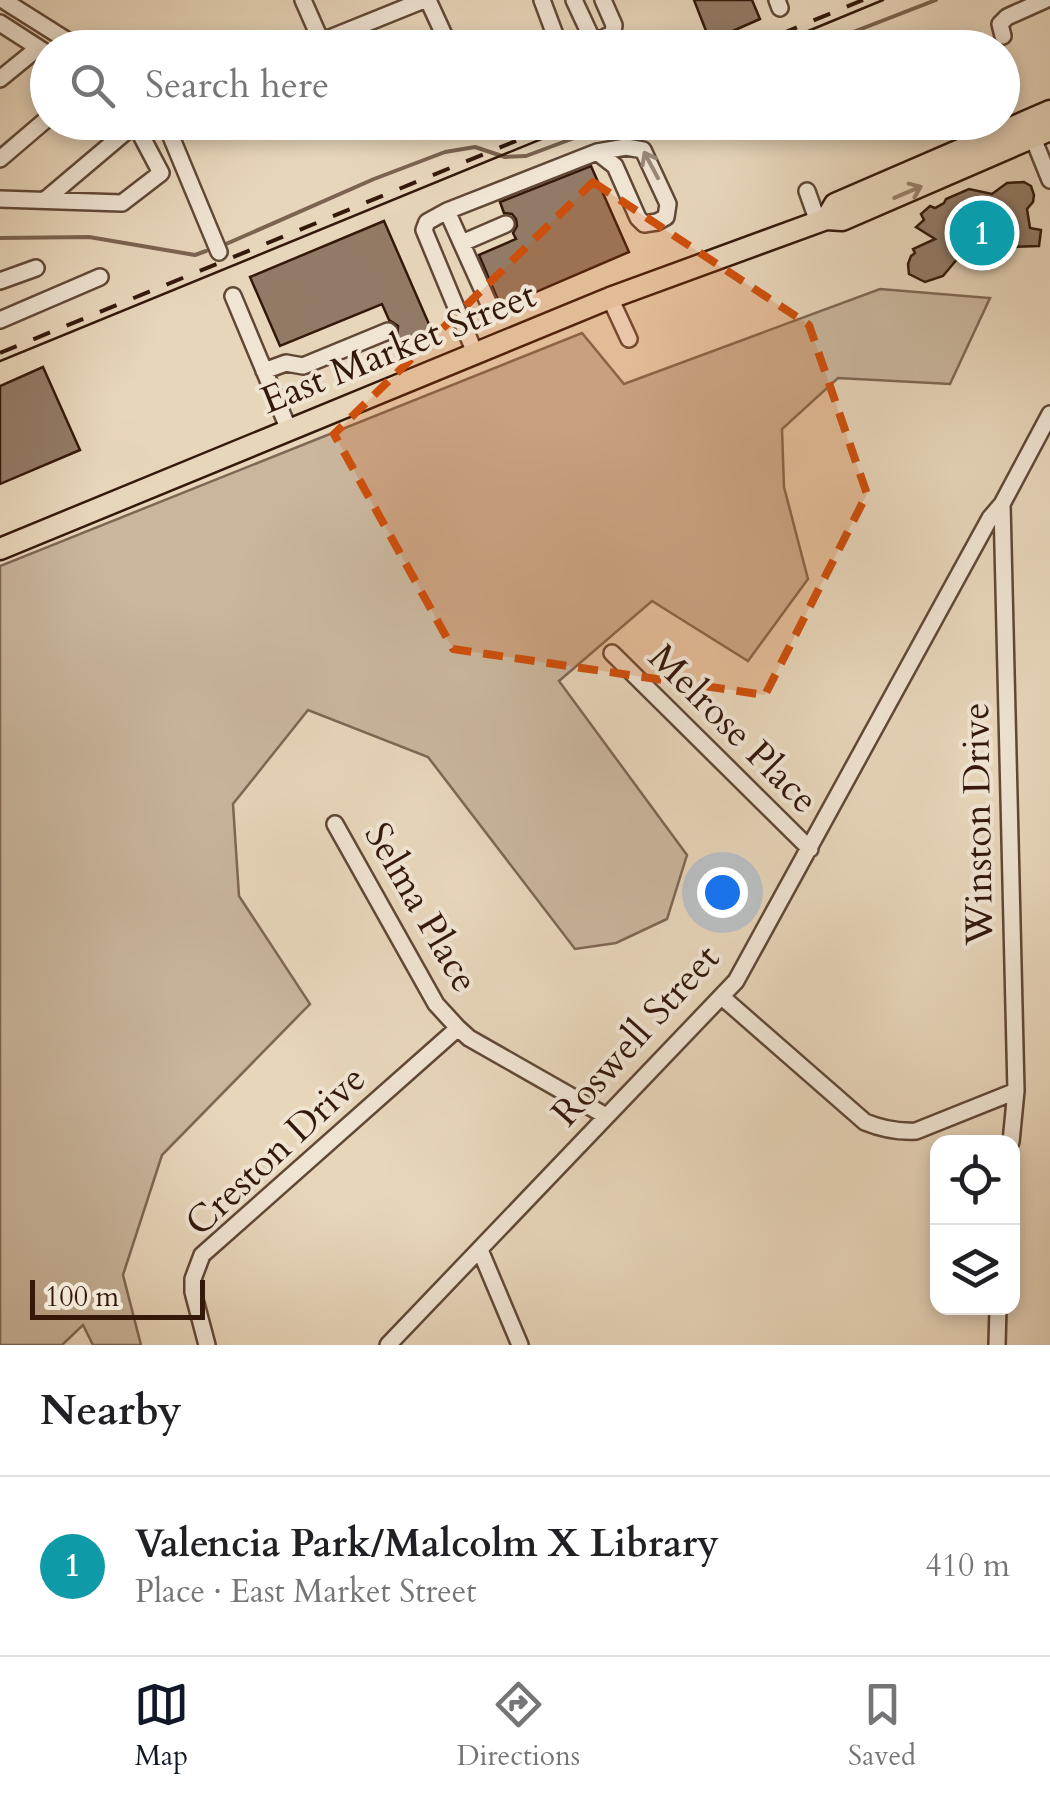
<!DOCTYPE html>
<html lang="en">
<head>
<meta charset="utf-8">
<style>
	:root { --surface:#fff; --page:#f2f2f2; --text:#202124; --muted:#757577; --line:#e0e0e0; --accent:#111827 }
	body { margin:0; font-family:Cardo,serif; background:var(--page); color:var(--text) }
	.controls { position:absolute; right:30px; bottom:30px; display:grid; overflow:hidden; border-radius:20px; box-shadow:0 5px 15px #0003 }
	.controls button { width:90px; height:90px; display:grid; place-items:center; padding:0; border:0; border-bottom:2px solid var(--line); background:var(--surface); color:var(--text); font:50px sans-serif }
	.scale { position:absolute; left:30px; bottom:25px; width:175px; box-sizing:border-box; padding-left:10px; border:5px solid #34180a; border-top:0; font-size:28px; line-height:35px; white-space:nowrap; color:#34180a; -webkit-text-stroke:8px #f0e4d3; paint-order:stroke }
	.you { position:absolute; left:722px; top:892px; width:35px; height:35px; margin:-25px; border:8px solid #fff; border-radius:50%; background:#1a73e8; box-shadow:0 0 0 15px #1a73e833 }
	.badge { display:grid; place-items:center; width:65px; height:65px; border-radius:50%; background:var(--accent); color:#fff; font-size:32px; font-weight:700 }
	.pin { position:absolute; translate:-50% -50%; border:5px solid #fff; box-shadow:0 2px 10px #0006 }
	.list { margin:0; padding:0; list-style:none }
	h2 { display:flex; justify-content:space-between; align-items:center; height:130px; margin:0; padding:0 40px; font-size:42px }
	h2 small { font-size:32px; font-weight:400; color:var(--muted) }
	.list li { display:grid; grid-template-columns:65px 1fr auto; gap:30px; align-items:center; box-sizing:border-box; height:180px; padding:0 40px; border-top:2px solid var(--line) }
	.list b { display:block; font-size:38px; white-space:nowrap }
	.list p { margin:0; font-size:32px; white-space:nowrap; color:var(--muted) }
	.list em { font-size:32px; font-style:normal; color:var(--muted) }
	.icon { flex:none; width:55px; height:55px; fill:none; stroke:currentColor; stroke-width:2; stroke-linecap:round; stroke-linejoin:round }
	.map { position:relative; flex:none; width:1050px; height:1345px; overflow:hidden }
	.search { position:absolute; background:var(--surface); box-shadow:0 5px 15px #0003; left:30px; right:30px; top:30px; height:110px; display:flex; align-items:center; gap:25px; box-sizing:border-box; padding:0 35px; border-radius:55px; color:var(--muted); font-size:38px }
	.sheet { height:310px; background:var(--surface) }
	nav { display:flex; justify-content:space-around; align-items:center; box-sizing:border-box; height:140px; border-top:2px solid var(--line); background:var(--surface); font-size:28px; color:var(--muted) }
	nav a { display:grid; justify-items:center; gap:5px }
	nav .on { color:var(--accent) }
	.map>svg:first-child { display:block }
	.green { fill:#c9b69d; stroke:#7e6754; stroke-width:2.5 }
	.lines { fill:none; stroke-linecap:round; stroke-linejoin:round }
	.stream { stroke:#7b6350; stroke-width:4 }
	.building { fill:#927b66; stroke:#34180a; stroke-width:2.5 }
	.minor-casing { stroke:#614836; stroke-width:20 }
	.major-casing { stroke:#34180a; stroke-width:25 }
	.minor { stroke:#f0e4d3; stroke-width:15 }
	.major { stroke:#e8d6bb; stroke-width:20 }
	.tram { stroke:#34180a; stroke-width:2.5 }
	.rail { stroke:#34180a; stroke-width:4; stroke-dasharray:18 18; stroke-linecap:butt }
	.oneway { stroke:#9b8879 }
	.oneway2 { stroke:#97806b }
	.marked { fill:#cd4f0c; fill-opacity:0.2; stroke:#cd4f0c; stroke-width:8; stroke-dasharray:20 12; stroke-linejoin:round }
	.labels { text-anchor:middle; stroke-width:8; stroke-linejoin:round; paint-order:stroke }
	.street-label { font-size:38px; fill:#34180a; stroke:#f0e4d3 }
</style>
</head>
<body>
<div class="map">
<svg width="1050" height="1345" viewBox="0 0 1050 1345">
	<rect width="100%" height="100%" fill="#e8d6bb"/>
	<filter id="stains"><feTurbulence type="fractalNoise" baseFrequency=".002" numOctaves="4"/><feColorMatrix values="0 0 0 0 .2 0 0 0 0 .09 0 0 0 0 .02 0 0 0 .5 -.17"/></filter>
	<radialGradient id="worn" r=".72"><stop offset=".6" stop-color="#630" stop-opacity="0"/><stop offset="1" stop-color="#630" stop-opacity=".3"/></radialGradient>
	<path class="green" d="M880 289 990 298 950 384 838 378 782 429 784 487 808 579 748 661 652 601 559 681 687 855 667 919 616 943 575 949 428 757 308 710 233 804 239 896 310 1004 162 1155 123 1275 141 1345H93L83 1325 62 1345H0V566L582 333 624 384Z"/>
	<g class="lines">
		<path class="stream" d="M812 48 936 0
			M0 238 89 237 195 255 206 251
			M226 244 374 179 445 152 475 147 505 157 526 156 617 122"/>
	</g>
	<path class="building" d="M694 0H752L760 19 710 41Z
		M591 166 629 252 501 307 479 255 516 239 513 233 517 226 516 219 512 214 504 213 500 202Z
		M1024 182 1031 186 1034 195 1033 202 1027 209 1030 228 1041 230 1039 246 1010 247 986 259 977 267 967 258 963 263 958 258 943 276 925 282 909 274 908 264 911 256 915 253 913 249 935 239 916 227 924 220 921 214 930 206 935 208 944 203 946 199 969 189 992 194 1007 183Z
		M384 221 432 331 400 344 397 338 398 326 389 320 382 304 280 346 250 277Z
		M43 367 80 450 0 484V386Z"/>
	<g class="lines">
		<g class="minor-casing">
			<path id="minor" d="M3 0 79 48
				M303 0 321 41
				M428 0 450 48
				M542 0 560 48
				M574 0 594 43 613 33 614 25 603 0
				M777 0 780 8
				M0 23 48 54
				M1003 36 1000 24 1007 17 1045 0
				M305 48 424 0
				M0 79 38 48
				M165 122 219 252
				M1029 128 1050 180
				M0 159 48 118
				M807 191 818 222
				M0 199 122 203 161 173 134 122
				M45 200 135 124
				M447 211 488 302
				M462 243 506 224
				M0 281 36 268
				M233 296 289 430
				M610 298 629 339
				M0 320 100 277
				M475 353 424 230 427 222 447 211 597 152 626 147 643 150 668 204 666 217 657 222 644 224 638 218 615 166 597 152
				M264 371 286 363 303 366 388 331
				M1002 504 1016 1091 1011 1142
				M612 653 810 849
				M335 824 436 1004 458 1028 469 1038 606 1116
				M722 997 865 1122C882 1129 898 1132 916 1131L1016 1091
				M480 1250 520 1345
				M207 1345 193 1292V1279L202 1255 458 1028
				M388 1345 736 981 990 518 1002 504 1050 414
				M997 1345 998 1308"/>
		</g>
		<g class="major-casing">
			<path id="major" d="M826 219 835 204 1050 111
				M0 549 610 298 826 219 842 220 1050 130"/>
		</g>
		<use href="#minor" class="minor"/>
		<use href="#major" class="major"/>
		<path class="tram" d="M767 48 883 0
			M0 361 583 122"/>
		<path class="rail" d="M747 48 863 0
			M0 353 562 122"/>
	</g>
	<defs><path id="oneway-shaft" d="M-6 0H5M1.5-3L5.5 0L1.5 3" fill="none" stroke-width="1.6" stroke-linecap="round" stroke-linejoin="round" transform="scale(2.5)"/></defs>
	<use class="oneway" href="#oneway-shaft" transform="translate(651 165) rotate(-118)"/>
	<use class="oneway2" href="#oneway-shaft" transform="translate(908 192) rotate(-23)"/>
	<path class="marked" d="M593 182 809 325 867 494 765 695 453 649 334 434Z"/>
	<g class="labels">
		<g class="street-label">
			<text transform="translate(398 347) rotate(-22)" y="13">East Market Street</text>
			<text transform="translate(734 728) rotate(45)" y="13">Melrose Place</text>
			<text transform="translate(977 824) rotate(-91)" y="13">Winston Drive</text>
			<text transform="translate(422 907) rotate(60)" y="13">Selma Place</text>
			<text transform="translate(635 1035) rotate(-48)" y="13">Roswell Street</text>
			<text transform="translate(275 1150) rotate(-43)" y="13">Creston Drive</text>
		</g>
	</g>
	<rect width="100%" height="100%" filter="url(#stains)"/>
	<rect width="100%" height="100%" fill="url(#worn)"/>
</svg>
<div class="controls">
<button><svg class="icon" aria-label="locate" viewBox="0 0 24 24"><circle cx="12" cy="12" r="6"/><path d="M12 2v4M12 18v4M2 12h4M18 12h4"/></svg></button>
<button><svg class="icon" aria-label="layers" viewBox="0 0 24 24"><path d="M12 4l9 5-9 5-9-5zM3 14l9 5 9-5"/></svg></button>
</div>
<div class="scale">100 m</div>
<div class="you"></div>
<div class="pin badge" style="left:982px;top:233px;background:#0f9aa8">1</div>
<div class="search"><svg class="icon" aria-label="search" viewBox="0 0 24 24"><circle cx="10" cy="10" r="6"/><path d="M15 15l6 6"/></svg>Search here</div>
</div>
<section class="sheet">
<h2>Nearby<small></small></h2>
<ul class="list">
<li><span class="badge" style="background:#0f9aa8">1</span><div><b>Valencia Park/Malcolm X Library</b><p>Place · East Market Street</p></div><em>410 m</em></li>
</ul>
</section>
<nav>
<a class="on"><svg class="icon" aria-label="map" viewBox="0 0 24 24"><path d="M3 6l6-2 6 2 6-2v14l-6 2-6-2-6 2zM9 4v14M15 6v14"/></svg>Map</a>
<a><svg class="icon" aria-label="directions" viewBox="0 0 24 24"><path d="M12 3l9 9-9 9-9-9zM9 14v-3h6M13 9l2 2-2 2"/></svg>Directions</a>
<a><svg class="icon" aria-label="saved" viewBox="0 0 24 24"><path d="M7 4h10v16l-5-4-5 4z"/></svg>Saved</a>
</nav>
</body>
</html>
